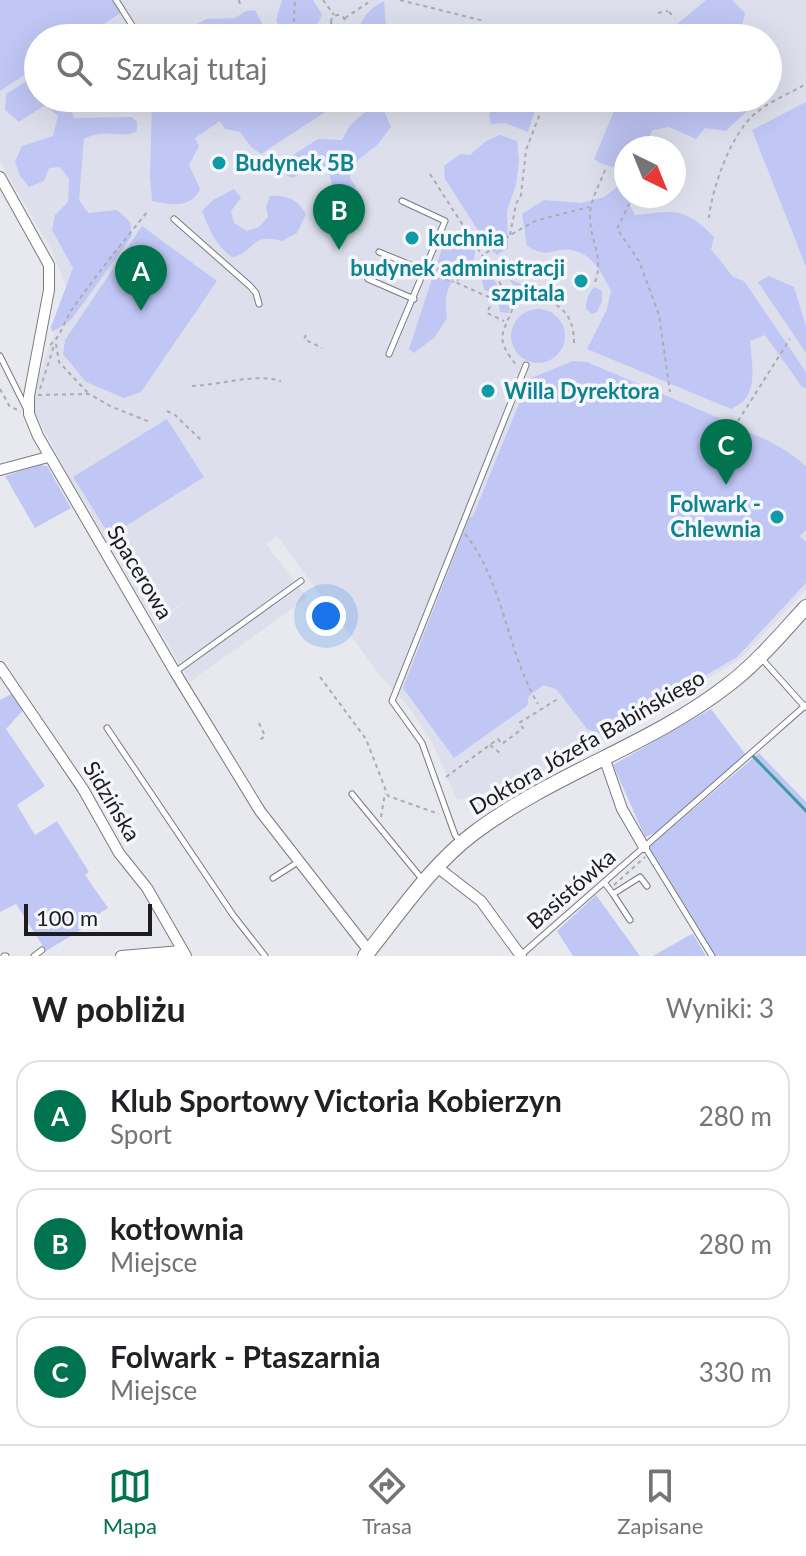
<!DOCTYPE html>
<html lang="pl">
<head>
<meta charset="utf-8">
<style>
	:root { --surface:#fff; --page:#f2f2f2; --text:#202124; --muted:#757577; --line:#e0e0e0; --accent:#01744f }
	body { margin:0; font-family:Lato,sans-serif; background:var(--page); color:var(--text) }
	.compass { position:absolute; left:614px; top:136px; width:72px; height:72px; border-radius:50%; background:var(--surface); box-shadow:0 8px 32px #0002; rotate:137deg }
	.scale { position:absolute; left:24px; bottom:20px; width:128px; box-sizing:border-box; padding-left:8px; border:4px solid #1d1d1f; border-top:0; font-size:22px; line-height:28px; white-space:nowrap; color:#1d1d1f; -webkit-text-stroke:6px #f6f7fc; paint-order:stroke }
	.you { position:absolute; left:326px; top:616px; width:28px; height:28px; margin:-20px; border:6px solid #fff; border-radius:50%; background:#1a73e8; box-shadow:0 0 0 12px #1a73e833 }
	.badge { display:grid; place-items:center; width:52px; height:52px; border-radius:50%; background:var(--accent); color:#fff; font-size:26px; font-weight:700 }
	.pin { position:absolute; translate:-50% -66px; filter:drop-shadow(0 2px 4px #0008) }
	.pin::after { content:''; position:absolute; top:42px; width:28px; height:24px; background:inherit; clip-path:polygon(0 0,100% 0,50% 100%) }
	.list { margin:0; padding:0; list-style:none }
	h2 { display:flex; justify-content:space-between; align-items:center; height:104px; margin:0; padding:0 32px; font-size:34px }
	h2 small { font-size:26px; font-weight:400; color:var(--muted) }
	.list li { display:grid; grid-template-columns:52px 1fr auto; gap:24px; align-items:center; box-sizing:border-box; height:112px; margin:0 16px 16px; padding:0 16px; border:2px solid var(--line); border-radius:24px }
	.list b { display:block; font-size:30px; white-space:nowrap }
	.list p { margin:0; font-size:26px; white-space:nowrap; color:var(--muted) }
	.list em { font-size:26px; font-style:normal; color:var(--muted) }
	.icon { flex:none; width:44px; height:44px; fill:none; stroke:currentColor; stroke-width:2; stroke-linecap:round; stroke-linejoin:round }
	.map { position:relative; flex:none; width:806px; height:956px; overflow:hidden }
	.search { position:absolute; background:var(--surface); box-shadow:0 8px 32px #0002; left:24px; right:24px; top:24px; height:88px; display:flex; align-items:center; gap:20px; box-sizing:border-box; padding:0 28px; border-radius:44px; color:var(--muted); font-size:30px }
	.sheet { height:488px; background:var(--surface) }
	nav { display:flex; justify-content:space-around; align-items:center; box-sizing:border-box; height:112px; border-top:2px solid var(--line); background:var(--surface); font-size:22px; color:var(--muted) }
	nav a { display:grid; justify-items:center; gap:4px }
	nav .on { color:var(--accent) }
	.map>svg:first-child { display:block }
	.built { fill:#dddfec; fill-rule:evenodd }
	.green { fill:#c1c7f5 }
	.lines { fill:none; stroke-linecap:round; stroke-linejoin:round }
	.stream { stroke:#3c9c9e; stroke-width:3 }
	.lane-casing { stroke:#797a7f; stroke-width:7 }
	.street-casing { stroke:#797a7f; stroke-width:12 }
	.secondary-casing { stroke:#797a7f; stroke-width:16 }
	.path { stroke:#ababb0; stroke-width:2; stroke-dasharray:4 4; stroke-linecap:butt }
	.lane { stroke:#fff; stroke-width:5 }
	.street { stroke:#fff; stroke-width:10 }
	.secondary { stroke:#fff; stroke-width:14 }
	.culture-dot { fill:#0f9aa8; stroke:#f6f7fc; stroke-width:3 }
	.labels { text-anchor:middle; stroke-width:7; stroke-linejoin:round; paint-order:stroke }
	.culture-label { font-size:22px; font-weight:bold; fill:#0d838f; stroke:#f6f7fc; text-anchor:start }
	.street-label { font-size:22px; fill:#1d1d1f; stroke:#f6f7fc }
</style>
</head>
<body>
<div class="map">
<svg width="806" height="956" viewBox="0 0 806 956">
	<rect width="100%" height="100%" fill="#e8e9ef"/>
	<path class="built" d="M112 0H806V102L753 131 806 267V590L739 660 475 816 467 798 457 800 433 744 407 705 382 678 277 536 266 544 307 598 190 682 156 624 192 597 155 622 70 478 35 413V388L68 292 53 253 0 162V90L38 66V98H768V38H82L121 14ZM626 148H674V196H626Z"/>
	<path class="green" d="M0 0H113L121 13 83 38H38V66L0 91Z
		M282 0H313L322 14C316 32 303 38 285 38L276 20Z
		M706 0H732L745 13 739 38H664L666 33Z
		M384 1 387 38H359C357 21 370 8 384 1Z
		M255 10 269 37 263 32 254 38H173L206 19 235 18 246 11Z
		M492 24 513 38H483L480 32Z
		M38 74V98H72L71 108 74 118 132 117 137 122V131C121 140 107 127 84 139L79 200 88 213 117 210 130 222 132 236 71 320 52 332 51 327 73 268 52 230 55 215 68 202 69 179 60 167 49 168 44 181 29 187 20 176 15 162 22 146 53 136 58 116 45 105 19 122 5 110 6 94Z
		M152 98H246L248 101 287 98 301 105 309 98H336L333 107 261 154 251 147 240 132 225 129 220 121 195 138 199 146 189 165 200 189C191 209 170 205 152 201L150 177Z
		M495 98H539L528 132 505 123 491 124 489 115Z
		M615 98H759C754 107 735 121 726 131L705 128 696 139 669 127 652 130 645 148H626V171L600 163 594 159 616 106Z
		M806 102V267L752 130Z
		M369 109 384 111 391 127 378 144 352 165 350 178 362 197 358 208C333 202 333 190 328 168L317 163 293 178 278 172 282 162 318 139 342 140 350 125Z
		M500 135 517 141 519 160 516 185 507 211 508 248 497 255 488 246 445 179 444 166 460 154 470 155 486 141Z
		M620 185 635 215C674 211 684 206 714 237L711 249 733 277 744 281 806 372V388L802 387 765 335 750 341C752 365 760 398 731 409L587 349 607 309 611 291C602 274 593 253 571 250 551 247 551 260 527 246L522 214 544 200 581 203 604 197Z
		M234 189 241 198 231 211 234 223 247 231 259 227 268 217 266 207 270 196C287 194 298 200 306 214L297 233 282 241C249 232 257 252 232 257 216 246 209 229 202 211L213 200Z
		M142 226 217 281 141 392 124 398 86 382 63 354 65 340Z
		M461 230 475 251 474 259C453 277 442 288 447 318L435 337 414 353 409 349 445 239Z
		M485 272H489L511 306 508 313 500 312 498 295 484 290 482 280Z
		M769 276 794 287 806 326V353L758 282Z
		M509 279 550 296 549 299 524 300Z
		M595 287 602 291V301L597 312 592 314 586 309C586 301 588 292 595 287Z
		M511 336a27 27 0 1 1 54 0a27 27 0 1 1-54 0Z
		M573 361 587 362 726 421C735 430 744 430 755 435 774 443 791 453 806 466V530L800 536 806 542V583L737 657 604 735 587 729 556 689 543 685 529 696 527 706 454 758 403 688 469 518 473 516 529 379Z
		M167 419 204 477 110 536 73 477Z
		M40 465 47 466 71 508 35 528 5 476Z
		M13 693 24 709 6 729 45 786 17 805 35 835 57 821 89 872 85 875 108 908 88 921 84 928 46 951 16 904 0 912V700Z
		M711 709 746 755 655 833 645 837 613 765Z
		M759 753 806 802V956H715L649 847Z
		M596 895 640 956H573L557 931Z
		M693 934 706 956H653L688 936Z"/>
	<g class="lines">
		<path class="stream" d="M752 755 806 811"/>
		<g class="lane-casing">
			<path id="lane" d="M116 0 140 38
				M353 98 357 102
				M174 219 250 286 256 293 259 304
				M379 252 425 271
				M368 279 414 299
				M389 354 445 221 402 201
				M0 356 27 410
				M761 658 805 707
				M175 672 301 581
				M107 728 233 915 265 956
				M352 794 422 879
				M460 841 455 835 422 743 392 701 526 365
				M645 847 712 956
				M273 878 298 862
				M604 882 613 894 640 877 647 886
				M613 894 630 920
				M521 955 806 705
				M4 956H6
				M34 956 42 950"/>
		</g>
		<g class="street-casing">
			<path id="street" d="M0 177 49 265V290L29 396V414L38 436 175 672 260 811 369 951
				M0 470 48 457
				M0 667 83 789 119 853 147 888 186 956
				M604 757 622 809 644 847
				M437 867 481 901 521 956
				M121 956 181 951"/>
		</g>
		<g class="secondary-casing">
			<path id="secondary" d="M365 956C399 914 431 865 474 833 552 774 651 745 728 685 757 663 781 634 806 607"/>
		</g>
		<path class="path" d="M239 0 240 4
			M323 0 334 15
			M400 0 484 21
			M669 12 675 18
			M658 13 668 11
			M331 22a7 7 0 1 1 14 0a7 7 0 1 1-14 0Z
			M345 18 372 0
			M342 29 348 38
			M293 38 295 0
			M314 38 331 27
			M430 174 514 305C503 335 493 337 518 367
			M633 196 617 229 639 261 659 315 670 392
			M709 218C712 187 732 131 757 112 771 101 790 93 806 84
			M510 235 516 204 521 195 526 150 546 98
			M486 253 510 235 535 221 589 207
			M484 257 455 282 493 299 487 313 504 321
			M430 273 454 282
			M595 282C604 259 591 242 590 219 589 202 599 186 605 170
			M519 297 524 302C557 296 575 312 574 346
			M306 335 304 339 322 348
			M56 344 59 362 88 393
			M50 345C61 337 65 319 73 308 97 274 122 243 148 211
			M192 386C222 385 252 373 281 381
			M0 389 10 407 21 411
			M40 389 54 346
			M38 395 89 394 112 407 150 422
			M167 411 175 415 202 441
			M738 421 790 339
			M465 534C503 580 507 652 538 704
			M320 677 366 739 388 796 439 814
			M259 723 265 736 260 740
			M490 745 501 754
			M446 777 498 739 502 744 523 728 519 723 556 700V697
			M381 817 385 793
			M614 885 645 857"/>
		<use href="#lane" class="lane"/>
		<use href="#street" class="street"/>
		<use href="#secondary" class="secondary"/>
	</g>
	<g class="culture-dot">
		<circle cx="219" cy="163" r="8"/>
		<circle cx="412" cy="238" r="8"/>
		<circle cx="581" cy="281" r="8"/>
		<circle cx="488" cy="391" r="8"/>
		<circle cx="777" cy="517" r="8"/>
	</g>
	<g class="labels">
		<g class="culture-label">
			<text x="235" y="171">Budynek 5B</text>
			<text x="428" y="246">kuchnia</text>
			<text x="565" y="276" text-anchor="end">budynek administracji<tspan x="565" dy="25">szpitala</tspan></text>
			<text x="504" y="399">Willa Dyrektora</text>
			<text x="761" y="512" text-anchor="end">Folwark -<tspan x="761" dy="25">Chlewnia</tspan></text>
		</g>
		<g class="street-label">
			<text transform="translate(140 572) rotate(59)" y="8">Spacerowa</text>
			<text transform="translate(587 742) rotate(-30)" y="8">Doktora Józefa Babińskiego</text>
			<text transform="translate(112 801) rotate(59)" y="8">Sidzińska</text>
			<text transform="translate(571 889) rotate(-41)" y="8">Basistówka</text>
		</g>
	</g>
</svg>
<svg class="compass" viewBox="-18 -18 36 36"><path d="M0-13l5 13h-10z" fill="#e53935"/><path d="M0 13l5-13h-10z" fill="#757577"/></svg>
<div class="scale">100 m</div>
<div class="you"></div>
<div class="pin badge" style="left:141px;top:311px">A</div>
<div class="pin badge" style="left:339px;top:250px">B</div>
<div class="pin badge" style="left:726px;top:485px">C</div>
<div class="search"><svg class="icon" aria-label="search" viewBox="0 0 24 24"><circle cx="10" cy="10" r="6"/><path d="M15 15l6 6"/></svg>Szukaj tutaj</div>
</div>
<section class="sheet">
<h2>W pobliżu<small>Wyniki: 3</small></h2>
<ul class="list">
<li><span class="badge">A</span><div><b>Klub Sportowy Victoria Kobierzyn</b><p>Sport</p></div><em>280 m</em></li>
<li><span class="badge">B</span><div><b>kotłownia</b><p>Miejsce</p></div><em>280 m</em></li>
<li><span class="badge">C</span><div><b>Folwark - Ptaszarnia</b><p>Miejsce</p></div><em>330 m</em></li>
</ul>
</section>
<nav>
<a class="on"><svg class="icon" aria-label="map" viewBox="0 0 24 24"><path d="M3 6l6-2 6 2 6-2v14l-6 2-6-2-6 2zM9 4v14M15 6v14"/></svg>Mapa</a>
<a><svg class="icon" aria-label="directions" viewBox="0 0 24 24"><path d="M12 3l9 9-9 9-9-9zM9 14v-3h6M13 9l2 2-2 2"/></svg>Trasa</a>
<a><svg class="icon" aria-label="saved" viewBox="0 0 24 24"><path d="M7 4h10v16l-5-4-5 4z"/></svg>Zapisane</a>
</nav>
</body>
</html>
